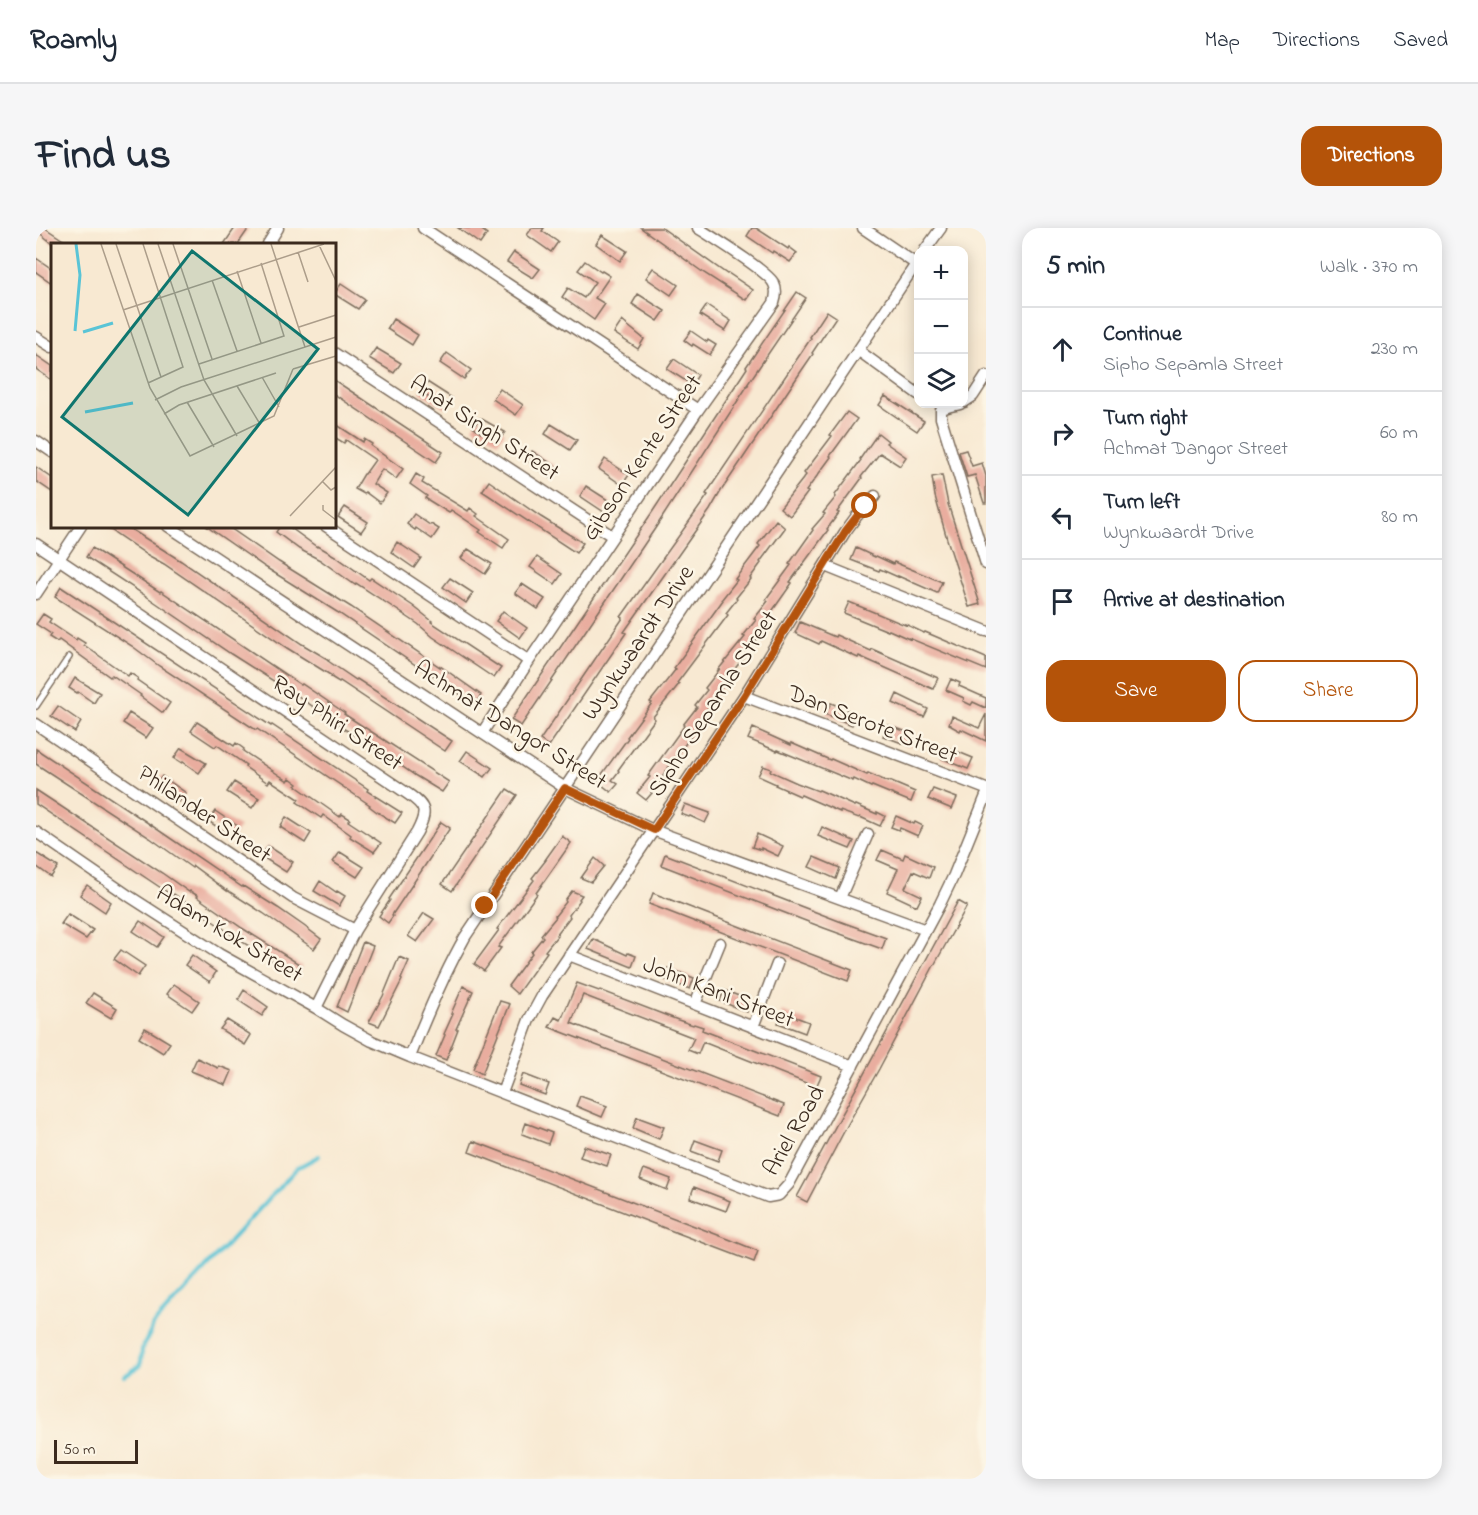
<!DOCTYPE html>
<html lang="en">
<head>
<meta charset="utf-8">
<style>
	:root { --surface:#fff; --page:#f6f6f7; --text:#1f2937; --muted:#747a83; --line:#e0e1e3; --accent:#b45309 }
	body { margin:0; font-family:"Indie Flower",sans-serif; background:var(--page); color:var(--text) }
	.controls { position:absolute; right:18px; top:18px; display:grid; overflow:hidden; border-radius:12px; box-shadow:0 3px 15px #0003 }
	.controls button { width:54px; height:54px; display:grid; place-items:center; padding:0; border:0; border-bottom:2px solid var(--line); background:var(--surface); color:var(--text); font:30px sans-serif }
	.scale { position:absolute; left:18px; bottom:15px; width:84px; box-sizing:border-box; padding-left:6px; border:3px solid #3b2a1e; border-top:0; font-size:16px; line-height:21px; white-space:nowrap; color:#3b2a1e; -webkit-text-stroke:4px #fcf5e5; paint-order:stroke }
	.stop { position:absolute; width:18px; height:18px; margin:-14px; border:4px solid #b45309; border-radius:50%; background:#fff }
	.stop.end { background:#b45309; border-color:#fff; box-shadow:0 2px 6px #0008 }
	.list { margin:0; padding:0; list-style:none }
	h2 { display:flex; justify-content:space-between; align-items:center; height:78px; margin:0; padding:0 24px; font-size:26px }
	h2 small { font-size:20px; font-weight:400; color:var(--muted) }
	.list li { display:grid; grid-template-columns:39px 1fr auto; gap:18px; align-items:center; box-sizing:border-box; height:84px; padding:0 24px; border-top:2px solid var(--line) }
	.list b { display:block; font-size:22px; white-space:nowrap }
	.list p { margin:0; font-size:20px; white-space:nowrap; color:var(--muted) }
	.list em { font-size:20px; font-style:normal; color:var(--muted) }
	.actions { display:flex; gap:12px; padding:18px 24px }
	.actions a { flex:1; padding:14px 0; border:2px solid var(--accent); border-radius:18px; text-align:center; font-size:21px; color:var(--accent) }
	.actions .main { background:var(--accent); color:#fff }
	.icon { flex:none; width:33px; height:33px; fill:none; stroke:currentColor; stroke-width:2; stroke-linecap:round; stroke-linejoin:round }
	.map { position:relative; flex:none; width:950px; height:1251px; overflow:hidden; border-radius:18px }
	header { display:flex; align-items:center; gap:36px; box-sizing:border-box; height:84px; padding:0 30px; background:var(--surface); border-bottom:2px solid var(--line) }
	header strong { font-size:28px }
	nav { display:flex; gap:33px; margin-inline-start:auto; font-size:21px }
	.intro { display:flex; align-items:center; justify-content:space-between; box-sizing:border-box; height:144px; padding:0 36px }
	h1 { margin:0; font-size:42px }
	.button { padding:15px 27px; border-radius:18px; background:var(--accent); color:#fff; font-size:21px; font-weight:700 }
	main { display:flex; gap:36px; padding:0 36px }
	aside { flex:1; background:var(--surface); border-radius:18px; box-shadow:0 3px 15px #0003 }
	.map>svg:first-child { display:block }
	.lines { fill:none; stroke-linecap:round; stroke-linejoin:round }
	.stream { stroke:#5ac4d6; stroke-width:4 }
	.building { fill:#e9ad9f }
	.lane-casing { stroke:#7d6d5d; stroke-width:8 }
	.street-casing { stroke:#7d6d5d; stroke-width:13 }
	.lane { stroke:#fff; stroke-width:5 }
	.street { stroke:#fff; stroke-width:10 }
	.route { stroke:#b45309; stroke-width:8 }
	.labels { text-anchor:middle; stroke-width:5; stroke-linejoin:round; paint-order:stroke }
	.street-label { font-size:24px; fill:#3b2a1e; stroke:#fcf5e5 }
	.inset-river { fill:none; stroke:#5ac4d6; stroke-width:3 }
	.inset-road { fill:none; stroke:#ac9d8a; stroke-width:1.5 }
	.view { fill:#0f766e; fill-opacity:0.15; stroke:#0f766e; stroke-width:3 }
	.inset-edge { fill:none; stroke:#3b2a1e; stroke-width:3 }
</style>
</head>
<body>
<header>
<strong>Roamly</strong>
<nav><a>Map</a><a>Directions</a><a>Saved</a></nav>
</header>
<div class="intro"><h1>Find us</h1><a class="button">Directions</a></div>
<main>
<div class="map">
<svg width="950" height="1251" viewBox="0 0 950 1251">
	<rect width="100%" height="100%" fill="#fcf5e5"/>
	<filter id="ink" filterUnits="userSpaceOnUse"><feTurbulence type="fractalNoise" baseFrequency=".0167" numOctaves="2"/><feDisplacementMap in="SourceGraphic" scale="12" xChannelSelector="R" yChannelSelector="G"/><feConvolveMatrix kernelMatrix="1 2 1 2 8 2 1 2 1" color-interpolation-filters="sRGB"/></filter>
	<filter id="wash" filterUnits="userSpaceOnUse"><feTurbulence type="fractalNoise" baseFrequency=".008" numOctaves="4" result="noise"/><feDisplacementMap in="SourceGraphic" scale="24" xChannelSelector="R" yChannelSelector="G"/><feGaussianBlur stdDeviation="1.35" result="paint"/><feColorMatrix in="noise" values="0 0 0 0 0 0 0 0 0 0 0 0 0 0 0 0 0 1.4 0 .05"/><feComposite in="paint" operator="in"/></filter>
	<g filter="url(#wash)">
		<rect width="100%" height="100%" fill="#f8e9d2"/>
		<g class="lines">
			<path class="stream" d="M89 1148 103 1138 105 1134 106 1121 115 1103 117 1097 261 940 283 928"/>
		</g>
		<g id="blocks">
			<path class="building" d="M0 0H9L33 16H17L0 2Z
				M199 0H213L202 16H188Z
				M422 0H443L451 6 444 16Z
				M496 0H508L506 3 522 14 515 24 491 7Z
				M605 0H626L691 46 692 45 717 62 710 72 668 45Z
				M716 0H720L752 21 753 19 761 25 754 34 737 23 736 25 711 8Z
				M566 7 591 23 584 33 560 16Z
				M478 24 504 41 497 50 471 34Z
				M0 30 16 41V55L0 44Z
				M549 33 565 44 566 43 574 48 559 70 569 76 558 92 526 69 532 60 548 70 559 54 542 42Z
				M617 40 642 57 635 67 610 50Z
				M305 56 329 72 322 81 298 66Z
				M761 64 770 70 711 157H712L620 299 485 498 475 492 617 283 711 140 710 139Z
				M602 66 629 83 622 93 596 76Z
				M671 77 695 93 689 103 664 87Z
				M791 83 800 89 776 125 777 126 766 142 685 263 674 282 588 404 590 405 513 518 504 512 587 390 585 389 672 267 670 266 674 260 763 128 775 110 774 109Z
				M357 91 382 107 376 117 351 101Z
				M586 93 608 111 602 121 578 105Z
				M655 103 671 114 672 112 680 117 674 127 657 116 656 118 648 112Z
				M340 120 365 135 358 145 333 130Z
				M411 125 435 142 428 151 404 135Z
				M0 127 16 138V152L0 141Z
				M638 131 662 147 656 157 631 141Z
				M298 152 407 224 400 234 298 166Z
				M391 154 416 170 409 180 384 164Z
				M464 161 487 177 480 187 457 171Z
				M849 168 888 193 881 203 843 177Z
				M811 184 821 191 794 228 795 229 770 263 772 264 754 288 744 280 770 247 768 245 796 208 794 207Z
				M444 190 469 204 462 214 446 203 445 205 437 199Z
				M298 195 327 214 328 211 336 216 335 218 367 241 360 251 346 241 337 256 351 265 344 275 329 264 328 266 319 261 328 246H329L339 232 310 212 308 215 298 209Z
				M515 196 541 212 534 222 509 206Z
				M842 205 852 213 850 215 870 229 864 238 844 225 825 249 826 250 801 284 803 285 791 301 792 302 754 354 756 355 732 389 734 391 721 407 723 408 709 426 710 427 683 460H685L673 476 674 477 660 495 663 497 627 547 628 548 615 564 616 565 610 572 601 565 614 549 612 548 648 498 647 497 661 479 659 477 671 462 669 460 683 442H682L709 409 707 408 720 392 718 391 732 373 730 371 755 337 753 336 777 302 776 301 789 286 787 285 800 269 799 267 825 232 824 231Z
				M930 222 936 238 946 235 950 248V275H948L939 247 931 249 923 224Z
				M496 223 522 240 515 250 490 232Z
				M569 231 593 247 586 257 563 241Z
				M0 239 16 250V264L0 253Z
				M380 246 388 251 386 255 432 283 434 280 442 286 440 288 473 311 467 320 443 304 445 302 415 282 413 285 389 270 391 268 374 256Z
				M906 247 912 276 944 376 933 379 911 311 899 268 896 249Z
				M453 253 505 289 547 315 540 325 446 263Z
				M550 258 575 274 568 284 544 268Z
				M309 279 332 294 325 304 302 289Z
				M378 286 394 297 395 296 403 301 396 311 380 300 379 302 371 296Z
				M740 292 749 300 724 334 725 335 714 350 715 351 700 370 701 371 690 385 692 387 641 455 643 456 617 489 619 491 582 542 583 543 576 552 582 556 575 564 561 553 592 510 591 509 616 475 614 474 640 441 638 440 687 372 686 371 701 352 699 351 724 318 722 316Z
				M69 298H90L145 333 266 416 293 432 292 433 320 452 321 451 416 513 409 523 304 453 303 454 295 449 296 448 251 420 128 336 110 326Z
				M170 298H191L243 334 315 379 404 439V438L445 467 439 477 388 441 387 442 301 384 229 339Z
				M244 298H252L281 319 282 318 299 328 333 352 335 350 377 378 396 393 395 394 465 440 458 450 397 409 382 396 355 378 320 355 319 357 284 332 263 321 240 304Z
				M361 314 385 330 378 340 355 324Z
				M56 320 124 364 125 363 265 457 266 456 309 485 308 486 413 554 406 564 380 548 338 519 310 502 248 458 247 459 195 426 107 366 50 329Z
				M820 320 839 329 840 328 857 336 858 334 906 354 901 365 862 348V349L844 341 843 343 815 332Z
				M432 321 456 336 449 346 425 330Z
				M501 329 526 346 519 356 494 339Z
				M414 350 437 365 430 375 407 359Z
				M486 356 509 371 502 381 479 365Z
				M25 359 235 498 236 497 332 561 331 563 366 585 359 595 341 584 333 578 334 577 221 501 220 502 123 438 96 418 19 369Z
				M813 374 869 397V396L888 405 889 404 950 430V442L873 410V411L853 402 852 403 808 385Z
				M467 383 491 400 484 410 460 393Z
				M7 386 15 391 13 394 40 412 41 410 49 415 48 417 92 448 94 445 102 450 101 452 134 475 127 485 104 468 105 467 76 447 74 449 23 412 21 414 13 409 15 406 0 396Z
				M764 394 799 409 800 407 835 423 836 421 902 450 897 461 823 428 822 430 785 413 783 416 759 405Z
				M39 450 64 465 58 475 42 464 41 465 33 460Z
				M915 451 924 455 923 458 950 470V480L937 474 935 477 927 473 928 470 910 462Z
				M861 466 892 481 888 489 857 475Z
				M795 475 821 486 816 497 789 486Z
				M22 478 45 494 39 504 15 488Z
				M93 485 117 500 110 510 87 495Z
				M950 486V513L925 501 924 503 915 498V497L913 496 916 488 943 500Z
				M161 494 198 518 200 515 208 521 207 523 252 553 254 550 262 556 260 558 304 589 306 586 314 591 312 593 345 615 338 624 314 609 315 607 287 587 285 590 261 574 263 571 234 552 232 555 209 539 210 537 181 517 179 519 155 503Z
				M852 497 879 507 874 518 847 508Z
				M717 500 755 517V515L794 532 795 531 831 547 832 545 852 554 853 553 879 564 875 574 836 558 835 559 818 551 817 553 742 522 741 523 712 511Z
				M910 519 937 530 932 541 905 530Z
				M145 520 170 535 163 545 147 534 146 535 138 530Z
				M0 521 109 593 206 659 207 658 242 680 268 698 285 711 278 721 227 685 191 662V663L157 638 156 640 114 610 0 536Z
				M431 523 456 540 449 549 424 533Z
				M727 538 735 541 734 543 761 555 782 563 783 562 819 578 820 577 841 586V584L849 588 844 598 824 589 823 590 804 583V584L765 567 764 568 739 557 740 556 722 548Z
				M126 548 150 565 143 574 119 558Z
				M198 554 223 570 216 580 191 564Z
				M471 561 481 567 416 663 406 656Z
				M897 561 921 570 916 581 892 571Z
				M0 562 126 645 153 664 154 663 162 668 161 669 206 700 266 738 260 748 208 715 138 666 137 668 0 576Z
				M649 576 674 585 669 595 654 588 653 589 645 586Z
				M179 583 203 599 197 609 172 593Z
				M860 588 878 596 879 594 887 598 882 608 864 600 863 602 855 599Z
				M250 589 275 605 269 615 244 599Z
				M405 594 414 600 356 687 357 688 352 695 343 688 354 672 353 671Z
				M786 599 818 613 814 621 782 608Z
				M721 606 747 618 742 628 725 620V622L716 619Z
				M526 608 535 615 500 665 501 666 462 719 465 720 448 743 438 736 463 702 461 701 498 652 496 650 510 632H509Z
				M232 618 257 634 250 644 225 628Z
				M846 622 867 631 869 626 897 639 893 650 877 643 869 660 886 668 881 678 851 664 862 641 841 632Z
				M304 624 328 639 321 649 297 634Z
				M0 625 22 639 15 649 0 638Z
				M629 626 803 693 850 710 846 721 788 700 625 637Z
				M778 629 804 640 800 651 773 639Z
				M559 630 568 638 555 654 545 650Z
				M284 653 300 664 301 663 309 668 303 678 278 663Z
				M51 657 75 674 69 684 44 667Z
				M536 663 546 667 543 671 544 672 533 687 534 689 520 707 521 708 509 723 511 724 481 766 472 758 496 725 495 724 507 709 505 707 520 689 519 688 530 674 529 672Z
				M617 665 816 742 812 753 613 676Z
				M922 673 931 678 896 741 843 841 812 896 771 974 761 969Z
				M388 685 398 691 381 714 372 708Z
				M32 686 57 702 50 711 25 696Z
				M104 693 128 709 121 719 97 703Z
				M557 711 591 727 592 725 600 728 596 739 552 721Z
				M327 714 337 718 311 784 301 779Z
				M85 722 109 738 102 748 78 731Z
				M156 727 180 744 174 754 149 737Z
				M363 729 373 733 365 751 366 752 343 798 333 794 347 768Z
				M632 740 658 750 654 761 627 751Z
				M541 755 563 763 564 762 642 792 657 797 658 796 667 799 666 802 785 848 780 859 667 814 662 826 652 822 658 810 547 767 535 795 748 877 744 888 513 799 519 789 525 792Z
				M138 756 163 773 156 783 131 766Z
				M427 758 437 763 420 801H422L410 832 400 828 409 807 408 806 417 786H415Z
				M208 762 232 779 226 788 202 772Z
				M688 762 715 773 711 784 684 773Z
				M57 765 81 780 75 790 50 775Z
				M464 773 474 776 446 846 437 841Z
				M746 784 773 794 769 805 742 795Z
				M191 792 215 807 209 817 184 801Z
				M109 800 134 815 127 825 103 810Z
				M161 830 182 840 183 838 196 843 190 857 155 843Z
				M487 846 513 856 509 867 483 857Z
				M544 868 571 878 566 889 540 878Z
				M601 889 628 899 623 911 597 900Z
				M490 895 516 905 512 916 486 906Z
				M659 912 686 922 682 933 655 923Z
				M437 913 695 1012 722 1023 718 1034 631 1001 433 924Z
				M548 918 575 927 571 938 544 929Z
				M608 941 635 951 631 962 604 951Z
				M658 959 694 973 690 983 654 970Z"/>
		</g>
	</g>
	<g filter="url(#ink)">
		<use href="#blocks" fill-opacity="0" stroke="#7d6d5d" stroke-width="1.5"/>
		<g class="lines">
			<g class="lane-casing">
				<path id="lane" d="M0 478 33 429"/>
			</g>
			<g class="street-casing">
				<path id="street" d="M387 0 662 182
					M827 0 880 36
					M232 16 242 0
					M889 22 905 0
					M0 109 16 119
					M823 123 882 166
					M298 125 576 308
					M928 174 937 168 950 148
					M905 182V190L950 336
					M905 182C911 178 917 178 924 176
					M0 213 16 224
					M132 298 529 560 617 602 890 702
					M290 298 493 433
					M0 316 372 566C391 579 391 584 381 604L319 702 280 780
					M789 338 950 403
					M0 366 45 298
					M708 468 950 561
					M0 496 257 670 319 702
					M446 505 493 433 662 182 738 75C740 69 741 62 738 56 733 44 676 9 662 0
					M0 604 93 668 183 726 280 780 307 797 336 813 374 829 732 969 743 967 753 956 904 676 918 647 950 568
					M804 670 832 606
					M533 727 817 838
					M659 776 684 715
					M717 799 741 736
					M374 829C390 788 407 748 429 709L882 33
					M466 865 493 792 506 768 708 468 809 304 820 289 839 268"/>
			</g>
			<use href="#lane" class="lane"/>
			<use href="#street" class="street"/>
		</g>
	</g>
	<g class="lines" filter="url(#ink)">
		<path class="route" d="M449 678 529 560 618 602 708 468 809 304 829 278"/>
	</g>
	<g class="labels">
		<g class="street-label">
			<text transform="translate(449 199) rotate(33)" y="8">Anat Singh Street</text>
			<text transform="translate(605 229) rotate(-56)" y="8">Gibson Kente Street</text>
			<text transform="translate(601 414) rotate(-56)" y="8">Wynkwaardt Drive</text>
			<text transform="translate(676 475) rotate(-57)" y="8">Sipho Sepamla Street</text>
			<text transform="translate(302 494) rotate(34)" y="8">Ray Phiri Street</text>
			<text transform="translate(837 495) rotate(21)" y="8">Dan Serote Street</text>
			<text transform="translate(475 496) rotate(32)" y="8">Achmat Dangor Street</text>
			<text transform="translate(169 585) rotate(34)" y="8">Philander Street</text>
			<text transform="translate(194 705) rotate(31)" y="8">Adam Kok Street</text>
			<text transform="translate(683 763) rotate(21)" y="8">John Kani Street</text>
			<text transform="translate(757 902) rotate(-60)" y="8">Ariel Road</text>
		</g>
	</g>
	<g transform="translate(15 15)">
		<rect width="285" height="285" fill="#f8e9d2"/>
		<path class="inset-river" d="M24 88 29 32 25 1M32 89 62 80M34 169 82 160"/>
		<path class="inset-road" d="M50 1 99 145 139 213 223 173 242 126M65 1 110 134M92 1 132 124 97 140M107 1 153 137 186 193M122 1 161 116M220 1 254 104M268 2 285 38M247 9 257 39M186 28 210 100M161 37 186 108M72 67 273 1M248 84 285 72M148 121 233 93 210 20M242 126 285 113M211 134 228 164M186 143 209 181M104 157 130 144 285 94M136 159 163 204M113 171 128 162 225 130M271 238 280 247 285 244M272 262V267L285 277M239 273 285 224"/>
		<path class="view" d="M141 8 267 106 137 272 11 174Z"/>
		<rect width="285" height="285" class="inset-edge"/>
	</g>
</svg>
<div class="controls">
<button>+</button>
<button>−</button>
<button><svg class="icon" aria-label="layers" viewBox="0 0 24 24"><path d="M12 4l9 5-9 5-9-5zM3 14l9 5 9-5"/></svg></button>
</div>
<div class="scale">50 m</div>
<div class="stop" style="left:829px;top:278px"></div>
<div class="stop end" style="left:449px;top:678px"></div>
</div>
<aside>
<h2>5 min<small>Walk · 370 m</small></h2>
<ul class="list">
<li><svg class="icon" aria-label="ahead" viewBox="0 0 24 24"><path d="M12 20V5M6 11l6-6 6 6"/></svg><div><b>Continue</b><p>Sipho Sepamla Street</p></div><em>230 m</em></li>
<li><svg class="icon" aria-label="right" viewBox="0 0 24 24"><path d="M7 20v-9h11M14 6l5 5-5 5"/></svg><div><b>Turn right</b><p>Achmat Dangor Street</p></div><em>60 m</em></li>
<li><svg class="icon" aria-label="left" viewBox="0 0 24 24"><path d="M17 20v-9H6M10 6l-5 5 5 5"/></svg><div><b>Turn left</b><p>Wynkwaardt Drive</p></div><em>80 m</em></li>
<li><svg class="icon" aria-label="arrive" viewBox="0 0 24 24"><path d="M6 21V4h12l-3 4 3 4H6"/></svg><div><b>Arrive at destination</b></div></li>
</ul>
<div class="actions"><a class="main">Save</a><a>Share</a></div>
</aside>
</main>
</body>
</html>
